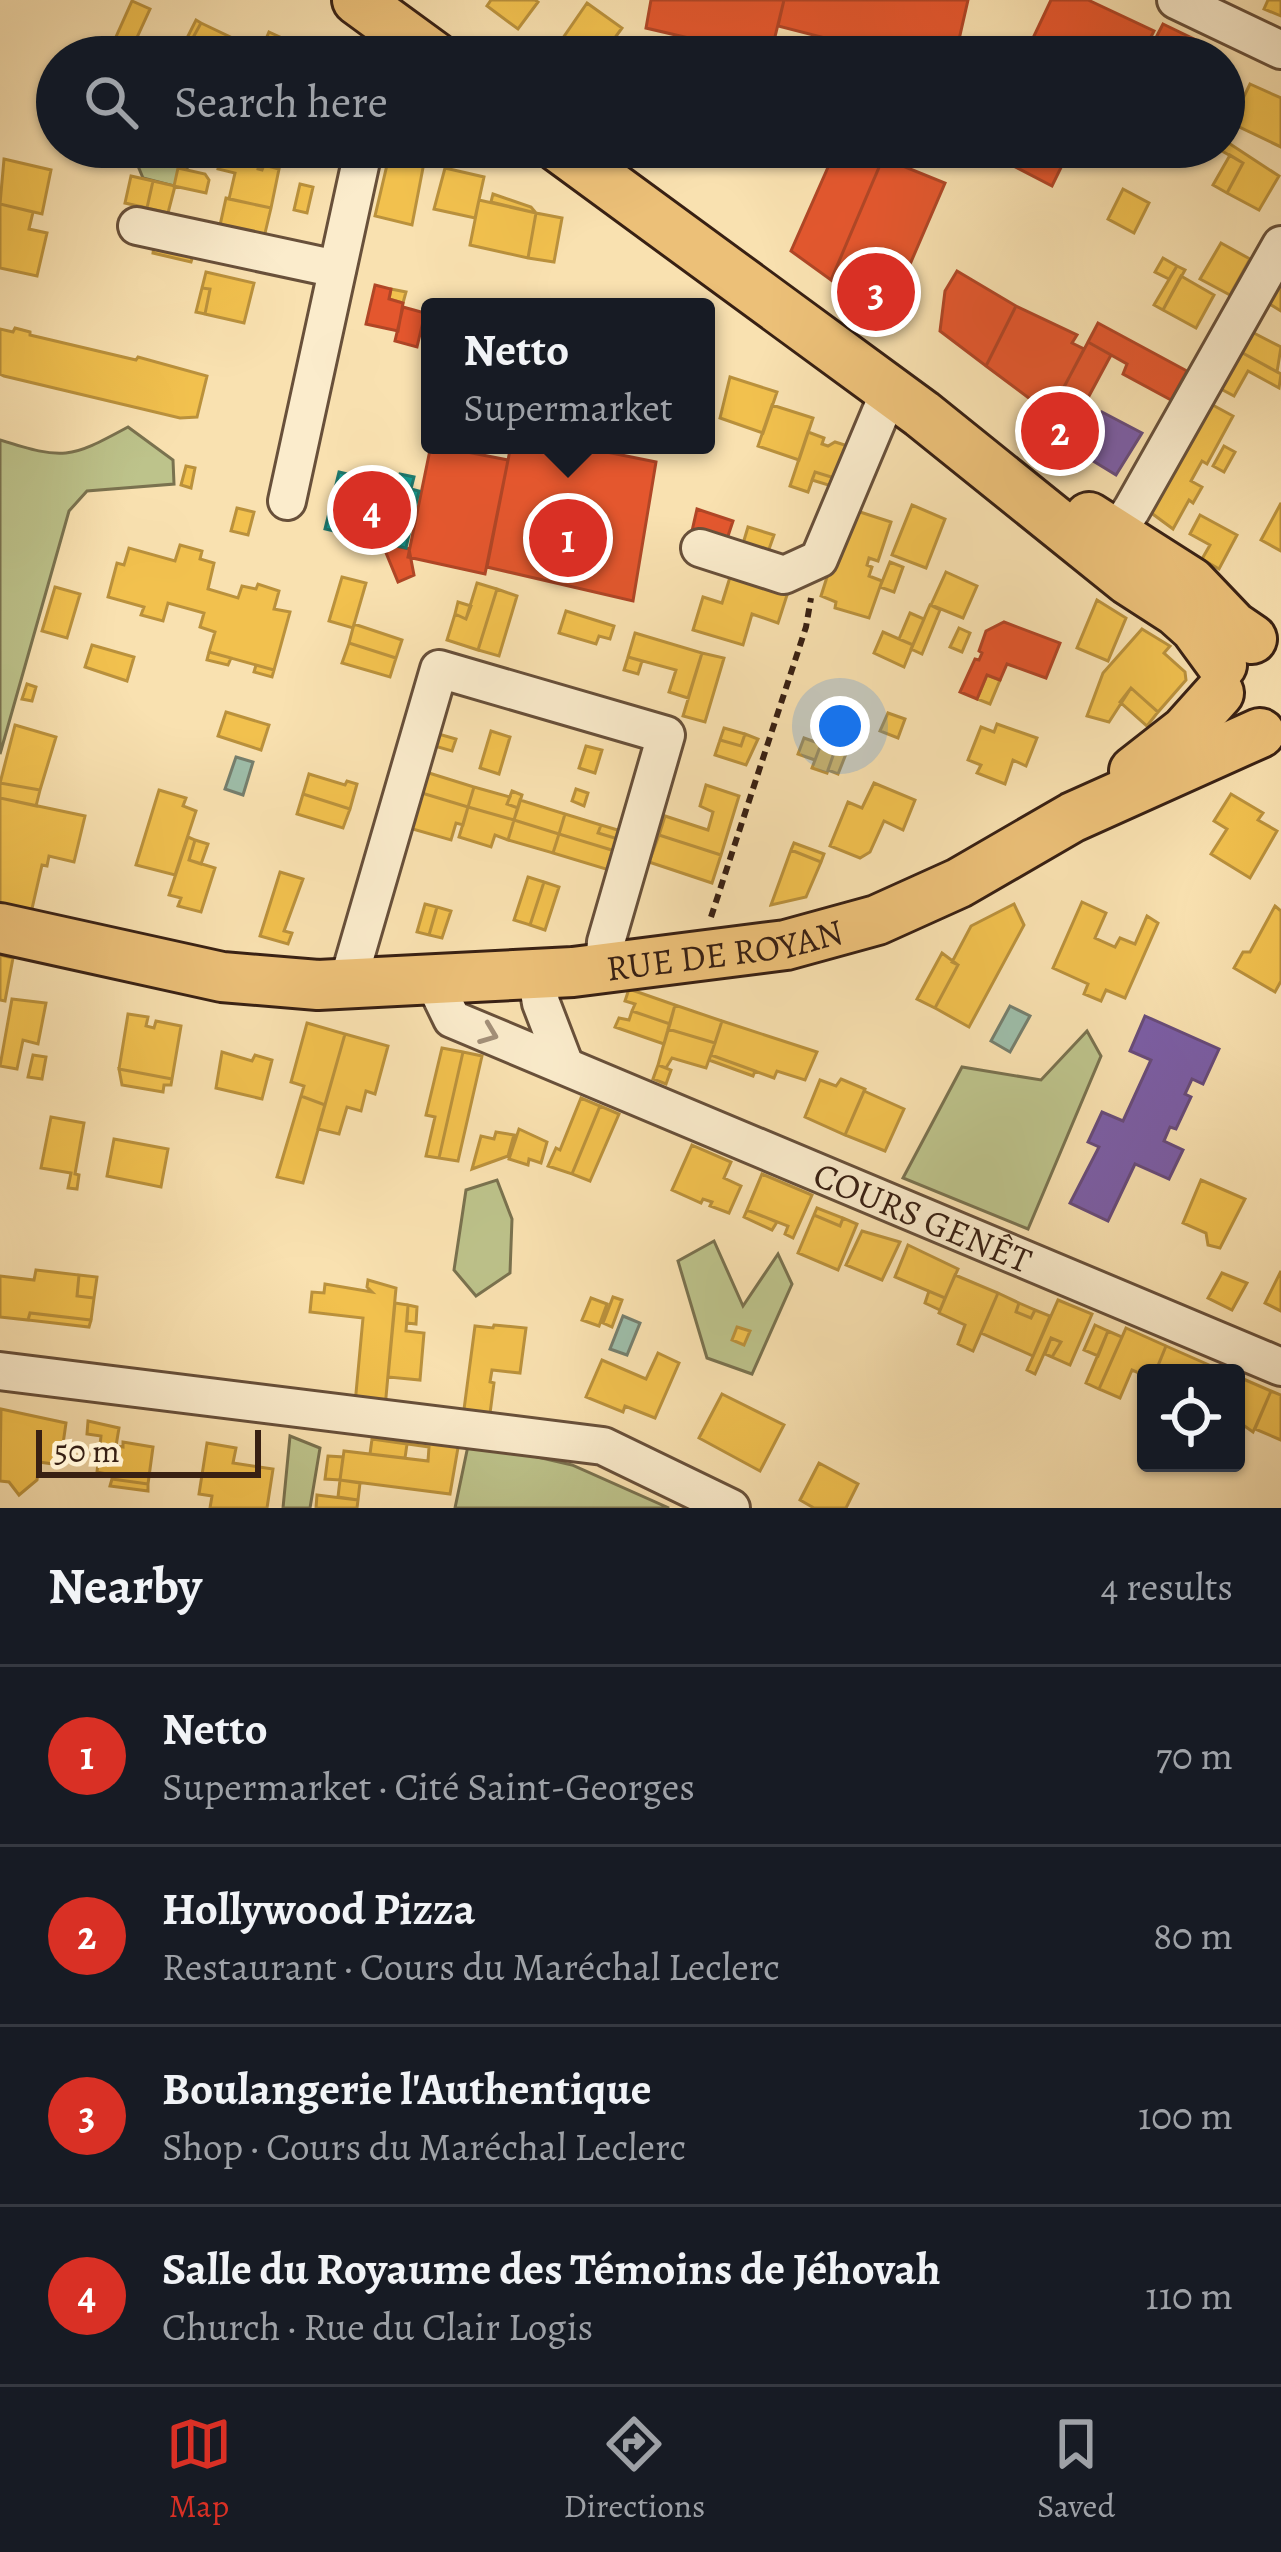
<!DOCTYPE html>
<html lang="en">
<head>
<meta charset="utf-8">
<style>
	:root { --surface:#171b24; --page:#242831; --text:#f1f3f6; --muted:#9ea1a6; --line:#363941; --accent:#d93025 }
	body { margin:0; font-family:Alegreya,serif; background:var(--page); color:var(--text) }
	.controls { position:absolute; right:36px; bottom:36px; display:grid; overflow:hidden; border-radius:12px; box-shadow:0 3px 9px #0004 }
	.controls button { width:108px; height:108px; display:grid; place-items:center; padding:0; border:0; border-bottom:3px solid var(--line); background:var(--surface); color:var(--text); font:60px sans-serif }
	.scale { position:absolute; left:36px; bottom:30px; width:225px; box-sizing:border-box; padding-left:12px; border:6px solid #382013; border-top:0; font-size:33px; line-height:42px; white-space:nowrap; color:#382013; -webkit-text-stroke:9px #fbeccc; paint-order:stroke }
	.you { position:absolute; left:840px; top:726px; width:42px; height:42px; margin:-30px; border:9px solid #fff; border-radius:50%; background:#1a73e8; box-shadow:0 0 0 18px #1a73e833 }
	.badge { display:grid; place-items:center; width:78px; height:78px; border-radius:50%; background:var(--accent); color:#fff; font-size:39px; font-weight:700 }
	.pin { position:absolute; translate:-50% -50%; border:6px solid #fff; box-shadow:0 3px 12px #0006 }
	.popup { position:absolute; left:421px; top:298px; width:294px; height:156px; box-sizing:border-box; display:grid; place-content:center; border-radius:12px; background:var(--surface); filter:drop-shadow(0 3px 9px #0005); font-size:39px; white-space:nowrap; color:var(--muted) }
	.popup b { font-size:45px; color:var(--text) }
	.popup::after { content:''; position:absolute; left:50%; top:100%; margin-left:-24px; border:24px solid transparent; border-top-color:var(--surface) }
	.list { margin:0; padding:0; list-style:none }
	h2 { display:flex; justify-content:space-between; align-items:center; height:156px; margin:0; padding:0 48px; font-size:51px }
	h2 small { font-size:39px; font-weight:400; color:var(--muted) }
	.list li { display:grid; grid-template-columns:78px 1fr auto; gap:36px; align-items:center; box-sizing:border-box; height:180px; padding:0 48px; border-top:3px solid var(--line) }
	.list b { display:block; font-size:45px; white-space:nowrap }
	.list p { margin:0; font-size:39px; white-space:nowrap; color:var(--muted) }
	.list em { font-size:39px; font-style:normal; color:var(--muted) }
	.icon { flex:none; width:66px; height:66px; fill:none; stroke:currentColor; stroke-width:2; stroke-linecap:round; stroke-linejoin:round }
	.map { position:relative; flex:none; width:1281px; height:1508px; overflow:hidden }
	.search { position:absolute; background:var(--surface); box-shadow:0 3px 9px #0004; left:36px; right:36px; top:36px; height:132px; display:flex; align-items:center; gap:30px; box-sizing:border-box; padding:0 42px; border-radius:66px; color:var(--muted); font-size:45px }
	.sheet { height:876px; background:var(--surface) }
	nav { display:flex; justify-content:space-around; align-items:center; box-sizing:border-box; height:168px; border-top:3px solid var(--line); background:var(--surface); font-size:33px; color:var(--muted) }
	nav a { display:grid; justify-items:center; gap:6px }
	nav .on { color:var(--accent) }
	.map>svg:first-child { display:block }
	.green { fill:#bdc38b; stroke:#7a724f; stroke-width:3 }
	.water { fill:#9ebeaa; stroke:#757f6e; stroke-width:3 }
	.homes { fill:#f2c14e; stroke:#ba913c; stroke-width:3 }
	.shops { fill:#e4572e; stroke:#b04626; stroke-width:3 }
	.offices { fill:#7b5ea7; stroke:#674b7b; stroke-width:3 }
	.public { fill:#17a398; stroke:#217c70; stroke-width:3 }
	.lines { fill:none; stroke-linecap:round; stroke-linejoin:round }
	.minor-casing { stroke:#68503a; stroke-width:42 }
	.major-casing { stroke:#382013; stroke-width:54 }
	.path { stroke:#382013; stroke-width:6; stroke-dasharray:9 6; stroke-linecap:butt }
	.minor { stroke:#fbeccc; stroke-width:36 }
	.major { stroke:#ecc078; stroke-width:48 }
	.oneway { stroke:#a39079 }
	.labels { text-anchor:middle; stroke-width:12; stroke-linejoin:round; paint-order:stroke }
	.street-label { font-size:36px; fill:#382013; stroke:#fbeccc }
</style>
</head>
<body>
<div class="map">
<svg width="1281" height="1508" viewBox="0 0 1281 1508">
	<rect width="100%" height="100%" fill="#f9e1b0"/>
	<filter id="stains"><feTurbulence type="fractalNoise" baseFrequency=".00167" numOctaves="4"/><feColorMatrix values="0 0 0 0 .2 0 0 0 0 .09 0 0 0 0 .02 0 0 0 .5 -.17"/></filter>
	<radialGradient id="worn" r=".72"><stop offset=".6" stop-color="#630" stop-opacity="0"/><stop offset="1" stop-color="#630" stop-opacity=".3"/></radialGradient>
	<path class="green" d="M136 147H188L187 170 174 186 143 178 133 154Z
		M128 427 173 460 174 484 87 491 69 511 0 754V440C64 460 69 459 128 427Z
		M1087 1031 1101 1056 1028 1229 903 1178 962 1067 1041 1080Z
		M497 1180 512 1219 510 1273 476 1296 454 1270 466 1190Z
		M714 1241 743 1306 778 1254 792 1284 752 1374 707 1358 678 1261Z
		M290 1436 320 1448 310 1508H283Z
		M469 1441 572 1465 669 1508H455Z"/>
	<path class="water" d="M236 757 253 762 243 795 225 789Z
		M1010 1006 1030 1016 1010 1052 991 1041Z
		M623 1316 640 1323 627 1355 610 1349Z"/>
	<path class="homes" d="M491 0H535L538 2 518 29 487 6Z
		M1268 0H1281V16L1264 9Z
		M132 1 150 9 128 57H107Z
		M587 3 622 28 601 57H562L554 51Z
		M196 20 201 23 183 56 179 54Z
		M201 23 245 44 239 57 183 56Z
		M269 32 304 48 300 57H258Z
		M1250 84 1281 98V147L1231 123Z
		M1224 140 1279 176 1259 210 1227 193 1243 163 1215 147H1224Z
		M427 147 412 225 375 216 391 148Z
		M222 150 260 158 258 169 262 170 264 165 279 169 271 208 229 199 235 173 218 169Z
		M1230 155 1243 163 1227 193 1213 185Z
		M4 159 51 170 42 214 0 204Z
		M178 168 205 174 209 180 206 193 174 186Z
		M445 168 484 177 475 218 434 209Z
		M131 176 153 181 147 208 125 203Z
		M153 181 175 186 168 213 147 208Z
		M300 184 313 187 307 213 294 210Z
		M1123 189 1149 203 1134 233 1108 219Z
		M493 194 531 207 536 213 491 202Z
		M226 198 271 208 261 250 217 239Z
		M479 200 536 213 528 258 470 245Z
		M0 204 33 212 29 229 47 233 37 276 0 268Z
		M536 213 562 218 554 262 528 258Z
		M155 240 195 249 191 262 153 253Z
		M1221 243 1250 259 1230 295 1200 279Z
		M1163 258 1177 266 1169 279 1155 272Z
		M1177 266 1185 270 1163 310 1154 305Z
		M206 272 254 283 244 323 205 314 210 289 202 288Z
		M1181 276 1214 295 1196 328 1163 310Z
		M1281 281V311L1268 303Z
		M202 288 210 289 205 314 196 312Z
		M391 289 406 292 403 303 389 299Z
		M15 328 30 332V335L136 360 138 357 207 376 197 417 180 418 4 376 0 374V329L13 332Z
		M1250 331 1281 347 1277 372 1239 351Z
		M1239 351 1281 374 1279 388 1248 371 1234 396 1219 388Z
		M730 377 777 392 763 433 720 418Z
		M1209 403 1233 416 1207 464 1202 461 1191 481 1202 487 1193 503 1189 500 1173 529 1150 512Z
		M772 405 813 418 799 460 758 446Z
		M808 432 824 438 822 444 828 446 835 442 851 447 841 480 815 472 808 492 790 486Z
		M1224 446 1235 452 1224 472 1213 466Z
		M186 466 195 468 191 488 181 485Z
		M815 472 841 480 838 488 812 480Z
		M1281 503V551L1261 540Z
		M912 505 945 519 926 568 892 555Z
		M237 508 254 512 248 535 231 531Z
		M857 511 891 522 878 561 869 558 867 565 872 567 869 576 882 581 869 618 835 608 836 602 821 596 841 533 849 536Z
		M1200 515 1237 535 1219 569 1202 559 1210 545 1190 534Z
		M748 527 774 535 767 555 742 547Z
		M180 545 202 551 200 559 214 563 208 589 238 598 242 586 256 589 258 584 279 591 274 609 290 612 274 670 209 652 215 632 200 627 204 613 168 603 163 621 141 615 144 607 108 597 117 563 124 565 129 548 175 561Z
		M890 562 903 567 894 592 880 587Z
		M946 572 977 586 963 618 931 605Z
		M731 574 788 592 778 623 752 614 743 645 693 630 703 597 722 603Z
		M342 577 366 583 353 628 329 621Z
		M477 583 497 589 478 650 447 640 455 614 466 619Z
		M55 587 80 594 67 638 42 631Z
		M497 589 517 596 499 656 478 650Z
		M1097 600 1126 618 1108 661 1077 648Z
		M458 602 471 606 466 619 455 614Z
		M930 605 940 610 922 654 911 649Z
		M566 611 614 626 610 639 599 636 596 644 559 633Z
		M910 613 924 619 913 645 899 639Z
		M354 624 402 640 396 658 349 643Z
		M959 628 970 633 962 652 950 647Z
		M1142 629 1170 646 1164 653 1185 672 1186 680 1158 712 1131 688 1109 722 1087 716 1103 673Z
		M883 632 913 645 904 667 874 653Z
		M635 633 702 653 688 698 669 692 676 670 628 657Z
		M349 643 396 658 390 677 342 663Z
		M92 645 134 657 127 681 85 667Z
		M209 652 231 658 228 665 207 660Z
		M702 653 724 658 705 722 683 716Z
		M628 657 642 661 638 674 624 670Z
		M256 665 274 670 272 677 254 672Z
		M987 675 1000 680 990 704 977 699Z
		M27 684 36 687 32 701 22 699Z
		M1131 688 1158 712 1147 726 1120 702Z
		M226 712 269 725 261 750 218 736Z
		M888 713 905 719 898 738 880 731Z
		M997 724 1037 738 1026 766 1013 760 1005 784 977 773 981 765 968 760 981 727 994 732Z
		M15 725 56 737 40 790 0 783Z
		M724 728 745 734 741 746 720 740Z
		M491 731 510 737 499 774 480 768Z
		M435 733 456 739 452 751 431 745Z
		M745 734 758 739 746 765 715 755 720 740 741 746Z
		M804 738 821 744 815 760 798 754Z
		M821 744 835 750 827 773 812 768Z
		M586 746 602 750 595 773 579 768Z
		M835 750 846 754 838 774 828 770Z
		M429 773 474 787 468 807 412 790 416 776 426 780Z
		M309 774 345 785 347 781 357 784 350 809 303 794Z
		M0 783 40 790 36 806 0 798Z
		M874 783 915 800 903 830 884 821 870 852 860 858 830 846 848 802 862 808Z
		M706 785 739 796 721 855 659 835 665 816 708 830 713 812 700 806Z
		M474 787 510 797 507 804 518 808 514 820 468 807Z
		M576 789 588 793 584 806 572 801Z
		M159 790 186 798 183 806 196 811 175 875 136 865Z
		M412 790 468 807 463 825 456 823 451 840 402 826Z
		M512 791 522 795 518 808 507 804Z
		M303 794 350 809 343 828 297 814Z
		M1231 794 1263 813 1258 820 1277 831 1250 878 1211 854 1227 829 1214 821Z
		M0 798 85 816 74 862 49 856 47 866 42 865 31 913 0 907Z
		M520 800 565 814 559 834 514 820Z
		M468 807 514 820 508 840 495 835 491 847 459 837Z
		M565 814 601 825 598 833 618 839 615 851 559 834Z
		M514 820 559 834 553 853 508 840Z
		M601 825 621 831 618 839 598 833Z
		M559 834 615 851 609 870 553 853Z
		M659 835 721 855 712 883 649 862Z
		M188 837 195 840 189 860 215 868 201 912 178 906 181 898 169 895Z
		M195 840 208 844 201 864 189 860Z
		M794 843 824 854 821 862 791 850Z
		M791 850 821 862 806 897 771 905Z
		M280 872 303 879 284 931 292 933 288 944 260 936Z
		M528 877 544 882 530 925 514 920Z
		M544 882 559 887 545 930 530 925Z
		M1082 902 1106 913 1095 938 1115 947 1120 938 1135 944 1147 916 1158 923 1125 998 1106 990 1101 1001 1084 994 1088 984 1053 968Z
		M425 904 437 907 429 935 417 932Z
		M1014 904 1024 925 969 1027 935 1008 958 965 952 962 971 926Z
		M1275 906 1281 911V981L1275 992 1234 968 1243 952H1250Z
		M437 907 451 911 442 938 429 935Z
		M942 953 958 965 935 1008 917 999Z
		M0 955 13 958 5 1001 0 1000Z
		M629 989 675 1005 670 1024 632 1011 635 1004 625 1001Z
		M12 999 46 1003 38 1044 23 1040 17 1069 0 1066Z
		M675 1005 722 1021 715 1043 668 1029Z
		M632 1011 670 1024 664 1044 615 1027 619 1018 629 1020Z
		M128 1014 148 1017 146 1026 154 1028 156 1021 181 1026 172 1079 119 1069Z
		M722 1021 817 1052 805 1080 777 1071 774 1078 711 1055Z
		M307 1023 345 1034 325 1105 301 1096 304 1086 291 1082Z
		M668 1029 715 1043 706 1068 672 1058 666 1068 658 1065Z
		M345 1034 388 1046 375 1094 366 1091 361 1111 347 1107 339 1134 318 1129Z
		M442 1048 463 1052 439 1158 426 1156 435 1117 426 1115Z
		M222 1052 252 1061 255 1055 272 1060 262 1099 216 1088Z
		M463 1052 482 1056 458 1161 439 1158Z
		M33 1055 46 1057 42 1079 28 1077Z
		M711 1055 755 1071 753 1076 709 1060Z
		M658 1065 671 1070 666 1084 653 1079Z
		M119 1069 172 1079 171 1085H164L163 1092 122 1085Z
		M841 1079 865 1089 845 1135 805 1117 820 1080 836 1086Z
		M864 1091 904 1109 885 1151 845 1135Z
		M301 1096 325 1105 303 1183 277 1177Z
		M581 1098 600 1106 572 1174 548 1166 556 1148 560 1150Z
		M600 1106 619 1114 590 1181 572 1174Z
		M51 1117 84 1123 75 1174 79 1175 77 1189 68 1188 71 1173 41 1168Z
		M519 1129 547 1142 541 1163 529 1159 528 1165 509 1159Z
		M496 1132 514 1135 508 1156 472 1169 481 1136 494 1139Z
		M114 1139 168 1149 161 1187 107 1176Z
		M692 1145 731 1162 724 1178 741 1186 729 1213 710 1206 712 1202 703 1199 701 1203 672 1190Z
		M762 1174 812 1195 793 1238 785 1234 788 1226 747 1210Z
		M1201 1180 1245 1199 1220 1248 1208 1245 1206 1233 1183 1223Z
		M817 1208 843 1218 840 1226 814 1215Z
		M747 1210 777 1222 772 1230 744 1217Z
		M814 1215 840 1226 843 1218 857 1224 838 1270 798 1253Z
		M862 1231 900 1242 882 1280 846 1265Z
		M908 1245 958 1269 945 1298 895 1277Z
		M36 1270 79 1275 77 1296 94 1298 91 1320 30 1313 28 1320 0 1317V1276L34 1280Z
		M1281 1271V1311L1265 1303Z
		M1222 1273 1247 1283 1232 1310 1208 1298Z
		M79 1275 97 1277 94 1298 77 1296Z
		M955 1275 998 1293 973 1351 958 1344 965 1325 939 1313Z
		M368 1280 396 1288 385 1408 355 1404 363 1318 310 1312 312 1292 324 1293 325 1284 372 1292 367 1287Z
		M929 1291 945 1298 940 1310 925 1303Z
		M998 1293 1019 1303 1016 1312 1031 1318 1035 1310 1050 1316 1033 1356 981 1333Z
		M613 1297 622 1300 612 1327 603 1323Z
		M591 1298 607 1304 599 1326 582 1320Z
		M1058 1300 1092 1314 1070 1365 1052 1357 1061 1342 1051 1338 1035 1374 1027 1370Z
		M395 1303 408 1305 406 1331 424 1333 420 1380 388 1377Z
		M1019 1303 1035 1310 1031 1318 1016 1312Z
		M408 1305 417 1307 416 1324 407 1323Z
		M30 1313 64 1317 91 1320 89 1327 28 1320Z
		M494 1325 526 1328 520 1373 492 1370 490 1382 494 1383 489 1421 463 1417 475 1326 493 1328Z
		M1095 1325 1108 1331 1098 1356 1084 1350Z
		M737 1327 750 1331 744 1345 732 1340Z
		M1126 1328 1166 1346 1155 1373 1146 1376 1132 1370 1120 1398 1099 1389Z
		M1108 1331 1122 1337 1099 1389 1086 1383Z
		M1051 1338 1061 1342 1052 1357 1045 1354Z
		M1166 1346 1209 1365 1206 1373H1155Z
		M658 1353 679 1363 655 1418 625 1406 623 1412 586 1397 602 1360 646 1379Z
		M1241 1378 1271 1391 1253 1432 1236 1420V1391Z
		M1271 1391 1281 1395V1440L1255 1429Z
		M722 1394 784 1425 760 1471 699 1438Z
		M1 1409 66 1423 60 1465 39 1462 37 1480 19 1495 9 1482 0 1481Z
		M88 1421 119 1428 116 1446 123 1447V1442L153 1447 148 1484 112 1479V1475L97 1472 101 1436 87 1434Z
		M374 1426 460 1436 450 1494 340 1480 344 1451 428 1461 429 1447 372 1439Z
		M372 1439 407 1444 405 1458 370 1454Z
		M207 1443 236 1448 233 1463 273 1469 267 1508H210L212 1496 199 1494Z
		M328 1456 343 1457 340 1480 325 1479Z
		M819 1463 858 1484 846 1508H814L800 1500Z
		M112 1479 148 1484V1491L110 1486Z
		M340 1480 360 1483 358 1500 338 1497Z
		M317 1495 358 1500 357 1508H316Z"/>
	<path class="shops" d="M651 0H784L770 57 646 28Z
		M784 0H968L955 57H899L778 26Z
		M1051 0H1088L1154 31 1141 57H1029L1037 40 1033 38Z
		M1163 24 1200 42 1192 57H1146Z
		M837 147H860L883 158 831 280 791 251Z
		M1009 147H1071L1052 186 1002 160Z
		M883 158 945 183 886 320 831 280Z
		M957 271 1016 306 986 366 940 331 945 291Z
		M375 285 391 289 389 299 403 303 398 331 366 324Z
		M1016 306 1077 335 1072 343 1084 349 1050 414 986 366Z
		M403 307 425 313 417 347 395 341Z
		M1098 323 1187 371 1171 400 1123 374 1127 364 1088 342Z
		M1088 342 1111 355 1082 409 1099 418 1080 453 1042 428Z
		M431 445 508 460 485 574 408 557Z
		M511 445H572L656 462 633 601 487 567Z
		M697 509 733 521 726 542 692 531Z
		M382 543 409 549 414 575 398 582Z
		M1004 622 1060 643 1046 678 1007 664 1000 680 987 675 977 699 960 692 975 659 979 660 982 653 979 651 986 631Z"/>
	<path class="offices" d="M1102 412 1142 433 1116 475 1080 453Z
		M1145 1016 1219 1049 1203 1084 1192 1079 1185 1094 1191 1097 1176 1129 1170 1127 1164 1141 1183 1150 1169 1179 1135 1164 1108 1221 1070 1203 1099 1147 1088 1142 1102 1112 1123 1121 1151 1060 1130 1051Z"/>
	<path class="public" d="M339 472 397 486 400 474 414 477 411 489 419 491 406 548 325 529Z"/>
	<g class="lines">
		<g class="minor-casing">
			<g id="minor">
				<path d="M1176 0 1281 50"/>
				<path d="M137 226 337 269"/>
				<path d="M287 501 364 147"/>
				<path d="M700 548 784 575 819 559 890 390"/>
				<path d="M1103 553 1132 509 1281 245"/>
				<path d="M536 975 541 1003 564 1063"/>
				<path id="s1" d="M434 982 452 1019 1281 1367"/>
				<path d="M347 985 439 669 666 735 606 942 604 967"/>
				<path d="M0 1371 603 1446 731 1508"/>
			</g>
		</g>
		<g class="major-casing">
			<g id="major">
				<path d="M357 0 435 57"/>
				<path d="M558 147 922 414 1128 580 1176 611 1195 628 1222 665"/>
				<path d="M1089 517 1191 582 1233 626 1252 639"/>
				<path d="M1134 771 1185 731 1219 693"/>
				<path id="s2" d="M0 928 222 977 318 985 573 972 786 945 877 920 959 883 1073 817 1260 733"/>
			</g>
		</g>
		<path class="path" d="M711 917 806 627 811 598"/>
		<use href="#minor" class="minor"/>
		<use href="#major" class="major"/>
	</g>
	<defs><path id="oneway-chevron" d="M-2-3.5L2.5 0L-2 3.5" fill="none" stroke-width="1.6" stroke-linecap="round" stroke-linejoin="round" transform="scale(3)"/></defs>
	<use class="oneway" href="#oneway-chevron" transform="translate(489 1034) rotate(21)"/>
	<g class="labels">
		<g class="street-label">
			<text dy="13" stroke="none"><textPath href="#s2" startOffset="732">RUE DE ROYAN</textPath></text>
			<text dy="13" stroke="none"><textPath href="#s1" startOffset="552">COURS GENÊT</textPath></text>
		</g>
	</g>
	<rect width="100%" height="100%" filter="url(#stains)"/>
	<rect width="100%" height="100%" fill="url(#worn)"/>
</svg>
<div class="controls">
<button><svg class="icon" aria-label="locate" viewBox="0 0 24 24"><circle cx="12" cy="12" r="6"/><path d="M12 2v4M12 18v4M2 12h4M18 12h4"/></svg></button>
</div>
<div class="scale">50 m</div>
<div class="you"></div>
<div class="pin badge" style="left:568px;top:538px">1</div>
<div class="popup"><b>Netto</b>Supermarket</div>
<div class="pin badge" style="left:1060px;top:431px">2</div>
<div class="pin badge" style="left:876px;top:292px">3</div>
<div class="pin badge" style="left:372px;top:510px">4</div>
<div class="search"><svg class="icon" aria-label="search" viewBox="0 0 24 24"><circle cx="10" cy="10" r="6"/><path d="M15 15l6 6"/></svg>Search here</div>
</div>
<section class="sheet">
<h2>Nearby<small>4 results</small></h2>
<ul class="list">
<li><span class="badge">1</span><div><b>Netto</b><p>Supermarket · Cité Saint-Georges</p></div><em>70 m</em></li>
<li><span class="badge">2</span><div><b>Hollywood Pizza</b><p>Restaurant · Cours du Maréchal Leclerc</p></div><em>80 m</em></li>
<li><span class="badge">3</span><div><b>Boulangerie l'Authentique</b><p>Shop · Cours du Maréchal Leclerc</p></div><em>100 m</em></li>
<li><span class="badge">4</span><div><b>Salle du Royaume des Témoins de Jéhovah</b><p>Church · Rue du Clair Logis</p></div><em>110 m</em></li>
</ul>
</section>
<nav>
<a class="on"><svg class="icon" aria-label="map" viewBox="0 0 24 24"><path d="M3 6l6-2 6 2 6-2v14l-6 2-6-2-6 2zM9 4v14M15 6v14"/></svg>Map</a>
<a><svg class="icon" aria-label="directions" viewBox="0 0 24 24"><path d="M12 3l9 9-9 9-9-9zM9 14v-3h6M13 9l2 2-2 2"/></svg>Directions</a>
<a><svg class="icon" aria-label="saved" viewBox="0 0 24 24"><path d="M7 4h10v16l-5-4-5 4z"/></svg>Saved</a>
</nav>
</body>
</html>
